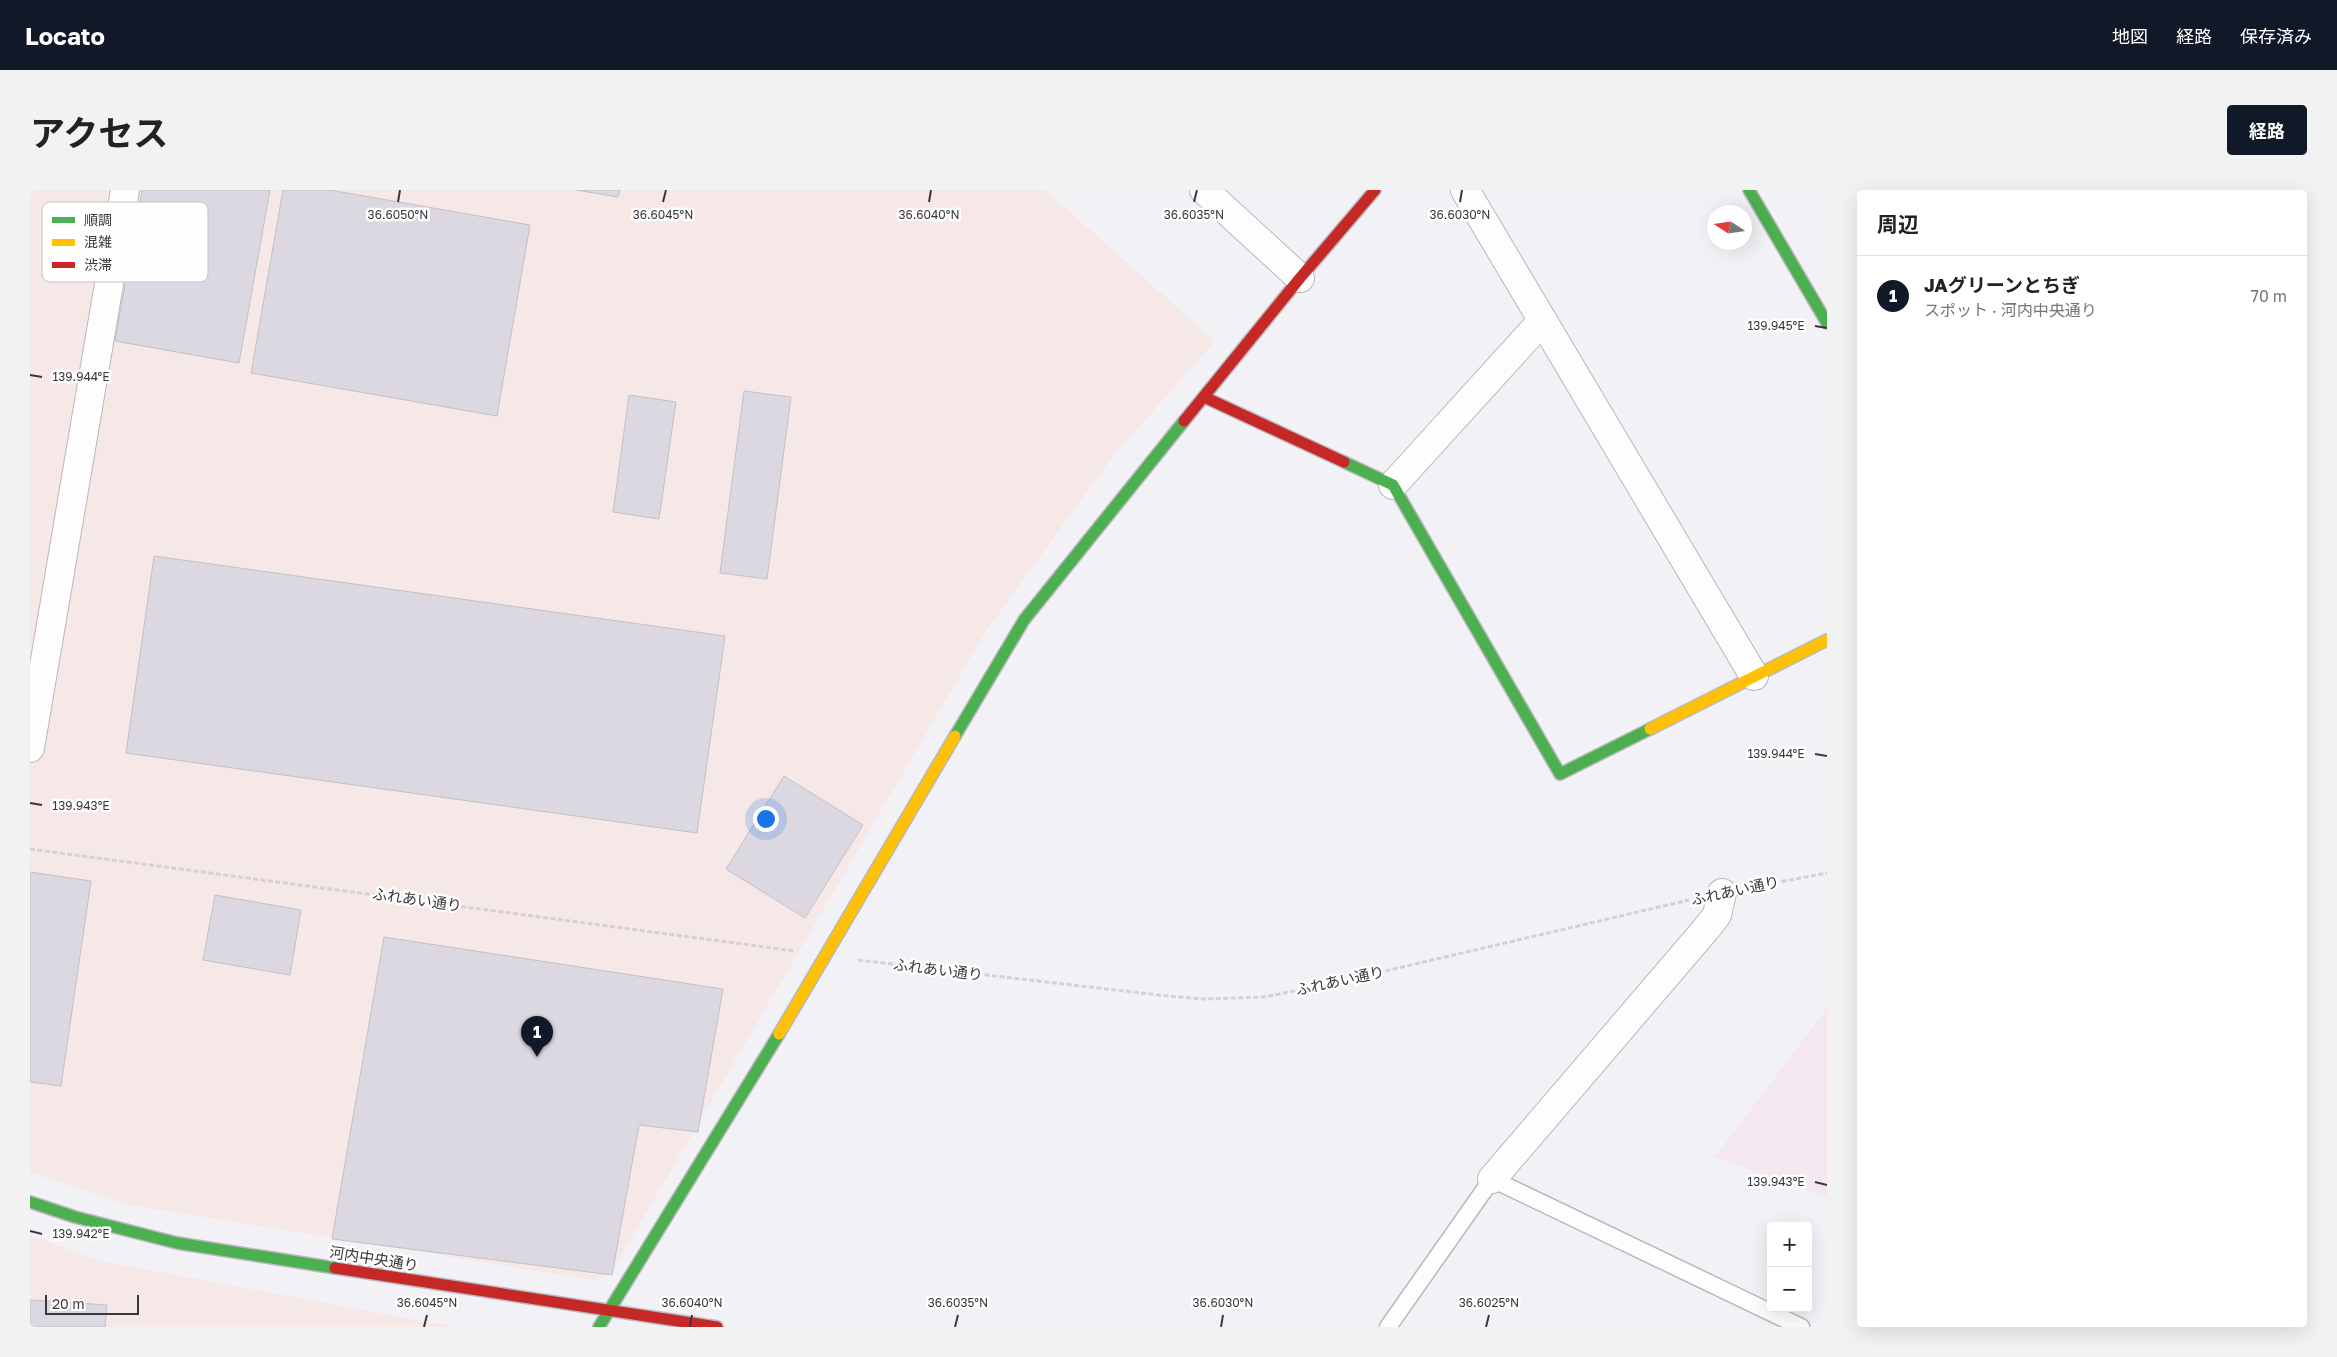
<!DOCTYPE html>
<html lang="ja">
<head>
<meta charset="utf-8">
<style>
	:root { --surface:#fff; --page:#f2f2f2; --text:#222; --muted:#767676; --line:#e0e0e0; --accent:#111827 }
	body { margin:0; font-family:"Golos Text","Noto Sans JP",sans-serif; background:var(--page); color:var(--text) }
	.controls { position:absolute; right:15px; bottom:15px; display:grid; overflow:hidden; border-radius:5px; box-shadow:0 5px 20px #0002 }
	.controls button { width:45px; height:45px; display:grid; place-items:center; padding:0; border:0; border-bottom:1px solid var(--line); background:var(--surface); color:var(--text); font:25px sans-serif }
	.compass { position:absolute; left:1677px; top:15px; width:45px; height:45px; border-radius:50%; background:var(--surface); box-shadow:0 5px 20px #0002; rotate:282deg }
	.scale { position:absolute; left:15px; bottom:12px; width:94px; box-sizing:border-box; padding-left:5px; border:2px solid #38393c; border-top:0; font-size:14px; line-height:18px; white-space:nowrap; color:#38393c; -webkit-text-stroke:4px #fefefe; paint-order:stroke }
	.you { position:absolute; left:735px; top:628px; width:18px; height:18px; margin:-12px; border:4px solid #fff; border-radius:50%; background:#1a73e8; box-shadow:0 0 0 8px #1a73e833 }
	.badge { display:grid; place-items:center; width:32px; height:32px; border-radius:50%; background:var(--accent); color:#fff; font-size:16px; font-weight:700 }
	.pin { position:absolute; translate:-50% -41px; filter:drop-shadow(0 1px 2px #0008) }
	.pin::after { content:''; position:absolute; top:26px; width:18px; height:15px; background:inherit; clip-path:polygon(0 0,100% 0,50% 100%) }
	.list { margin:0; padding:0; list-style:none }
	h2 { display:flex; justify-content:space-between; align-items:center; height:65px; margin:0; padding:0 20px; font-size:21px }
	h2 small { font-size:16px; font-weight:400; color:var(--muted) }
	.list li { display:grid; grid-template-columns:32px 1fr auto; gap:15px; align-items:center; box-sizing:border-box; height:80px; padding:0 20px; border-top:1px solid var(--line) }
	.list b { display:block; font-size:19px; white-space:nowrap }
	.list p { margin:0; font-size:16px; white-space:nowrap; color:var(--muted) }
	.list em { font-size:16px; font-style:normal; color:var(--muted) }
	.map { position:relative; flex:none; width:1797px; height:1137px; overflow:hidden; border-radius:5px }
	header { display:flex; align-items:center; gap:30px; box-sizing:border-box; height:70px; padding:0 25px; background:var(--accent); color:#fff }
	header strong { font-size:24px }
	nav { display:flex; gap:28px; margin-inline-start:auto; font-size:18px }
	.intro { display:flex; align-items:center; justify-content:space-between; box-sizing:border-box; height:120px; padding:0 30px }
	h1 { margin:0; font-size:35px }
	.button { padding:12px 22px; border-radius:5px; background:var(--accent); color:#fff; font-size:18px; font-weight:700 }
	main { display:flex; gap:30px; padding:0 30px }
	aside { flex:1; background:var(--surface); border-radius:5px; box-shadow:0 5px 20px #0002 }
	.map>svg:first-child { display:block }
	.commercial { fill:#f4e7f0 }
	.industrial { fill:#f6e8e6 }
	.building { fill:#dcd8e1; stroke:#c1c1c4 }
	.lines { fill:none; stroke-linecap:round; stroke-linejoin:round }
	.lane-casing { stroke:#b8b8bc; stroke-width:19 }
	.street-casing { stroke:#b8b8bc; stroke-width:30 }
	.fast-casing { stroke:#b8b8bc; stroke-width:14 }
	.slow-casing { stroke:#b8b8bc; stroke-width:14 }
	.jam-casing { stroke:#b8b8bc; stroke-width:14 }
	.path { stroke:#d2d2d4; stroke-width:3; stroke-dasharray:5 2.5; stroke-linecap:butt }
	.lane { stroke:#fdfdfe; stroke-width:16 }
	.street { stroke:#fdfdfe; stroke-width:28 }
	.fast { stroke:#4caf50; stroke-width:11 }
	.slow { stroke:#ffc107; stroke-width:11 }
	.jam { stroke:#c62828; stroke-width:11 }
	.ticks { fill:none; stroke:#38393c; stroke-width:2 }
	.labels { text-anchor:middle; stroke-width:5; stroke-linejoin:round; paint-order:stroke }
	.street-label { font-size:15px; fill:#38393c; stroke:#fefefe }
	.key { fill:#fefefe; stroke:#c3c3c4; stroke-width:1 }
	.key-label { font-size:14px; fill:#38393c }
	.ticks-label { font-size:12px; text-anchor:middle; fill:#38393c; stroke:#fefefe; stroke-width:5; stroke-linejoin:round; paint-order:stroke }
</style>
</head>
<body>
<header>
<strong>Locato</strong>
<nav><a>地図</a><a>経路</a><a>保存済み</a></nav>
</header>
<div class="intro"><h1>アクセス</h1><a class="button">経路</a></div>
<main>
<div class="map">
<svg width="1797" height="1137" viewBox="0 0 1797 1137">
	<rect width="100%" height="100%" fill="#f1f1f6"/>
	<path class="commercial" d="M1797 818V1008L1685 967Z"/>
	<path class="industrial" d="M0 0H1015L1185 151 1083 266 956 441 581 1083 563 1090 94 1014 0 982Z
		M0 1045 71 1071 424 1137H0Z"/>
	<path class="building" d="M112 0H240L209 173 85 151Z
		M253 0H300L500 35 467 226 221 183Z
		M546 0H590L588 7Z
		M714 201 761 207 737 389 690 383Z
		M599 205 646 212 629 329 583 322Z
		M124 366 695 446 667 643 96 563Z
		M754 586 833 635 775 728 696 679Z
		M0 682 61 691 31 896 0 892Z
		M185 705 271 720 260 785 173 770Z
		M354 747 693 799 668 942 609 935 582 1085 302 1049Z
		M0 1110 77 1115 75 1137H0Z"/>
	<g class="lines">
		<g class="lane-casing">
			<path id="lane" d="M1358 1137 1462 989 1771 1137"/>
		</g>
		<g class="street-casing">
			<path id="street" d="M1174 0 1270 88
				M1435 0 1724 486
				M1363 295 1512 131
				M0 558 95 0
				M1462 989 1676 739 1687 725 1692 703"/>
		</g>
		<g class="fast-casing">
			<path id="fast" d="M1719 0 1797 133
				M1314 272 1363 295 1530 584 1620 539
				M925 546 994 430 1154 231
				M0 1012 45 1027 147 1053 305 1078
				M569 1137 749 844"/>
		</g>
		<g class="slow-casing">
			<path id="slow" d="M1620 539 1797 450
				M749 844 925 546"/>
		</g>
		<g class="jam-casing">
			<path id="jam" d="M1174 207 1314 272
				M1154 231 1270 88 1345 0
				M305 1078 687 1137"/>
		</g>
		<path class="path" d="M0 659 765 761
			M1722 697 1797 683
			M828 770 1137 806 1173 809 1234 807 1304 793 1659 710"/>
		<use href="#lane" class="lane"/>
		<use href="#street" class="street"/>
		<use href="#fast" class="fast"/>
		<use href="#slow" class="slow"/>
		<use href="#jam" class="jam"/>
	</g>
	<path class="ticks" d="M368 12 370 0M633 12 636 0M899 12 901 0M1164 12 1167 0M1430 12 1432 0M1785 136 1797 138M0 185 12 187M1785 564 1797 566M0 613 12 615M1785 992 1797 995M0 1041 12 1044M394 1137 397 1125M660 1137 662 1125M925 1137 928 1125M1191 1137 1193 1125M1456 1137 1459 1125"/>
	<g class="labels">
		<g class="street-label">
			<text transform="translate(1705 701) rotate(-12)" y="5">ふれあい通り</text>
			<text transform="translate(387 710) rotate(8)" y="5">ふれあい通り</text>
			<text transform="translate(908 780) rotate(7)" y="5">ふれあい通り</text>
			<text transform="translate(1310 791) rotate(-12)" y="5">ふれあい通り</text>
			<text transform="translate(344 1069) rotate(9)" y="5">河内中央通り</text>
		</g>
	</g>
	<rect x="12" y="12" width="166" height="80" rx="8" class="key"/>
	<rect x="22" y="27" width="23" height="6" fill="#4caf50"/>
	<rect x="22" y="49" width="23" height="7" fill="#ffc107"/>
	<rect x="22" y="72" width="23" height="6" fill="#c62828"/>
	<g class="key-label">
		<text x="54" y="35">順調</text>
		<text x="54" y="57">混雑</text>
		<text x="54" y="80">渋滞</text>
	</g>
	<g class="ticks-label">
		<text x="368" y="29">36.6050°N</text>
		<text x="633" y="29">36.6045°N</text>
		<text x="899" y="29">36.6040°N</text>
		<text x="1164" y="29">36.6035°N</text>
		<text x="1430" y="29">36.6030°N</text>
		<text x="1746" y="140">139.945°E</text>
		<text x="51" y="191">139.944°E</text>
		<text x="1746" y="568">139.944°E</text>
		<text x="51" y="620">139.943°E</text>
		<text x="1746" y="996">139.943°E</text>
		<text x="51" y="1048">139.942°E</text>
		<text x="397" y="1117">36.6045°N</text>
		<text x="662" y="1117">36.6040°N</text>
		<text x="928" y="1117">36.6035°N</text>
		<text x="1193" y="1117">36.6030°N</text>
		<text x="1459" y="1117">36.6025°N</text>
	</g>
</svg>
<div class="controls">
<button>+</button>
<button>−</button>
</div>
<svg class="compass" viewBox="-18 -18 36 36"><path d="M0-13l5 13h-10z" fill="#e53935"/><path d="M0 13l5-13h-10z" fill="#767676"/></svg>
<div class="scale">20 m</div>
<div class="you"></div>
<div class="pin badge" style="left:507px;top:867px">1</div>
</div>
<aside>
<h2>周辺<small></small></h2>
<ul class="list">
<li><span class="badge">1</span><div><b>JAグリーンとちぎ</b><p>スポット · 河内中央通り</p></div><em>70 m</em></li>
</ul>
</aside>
</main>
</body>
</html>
